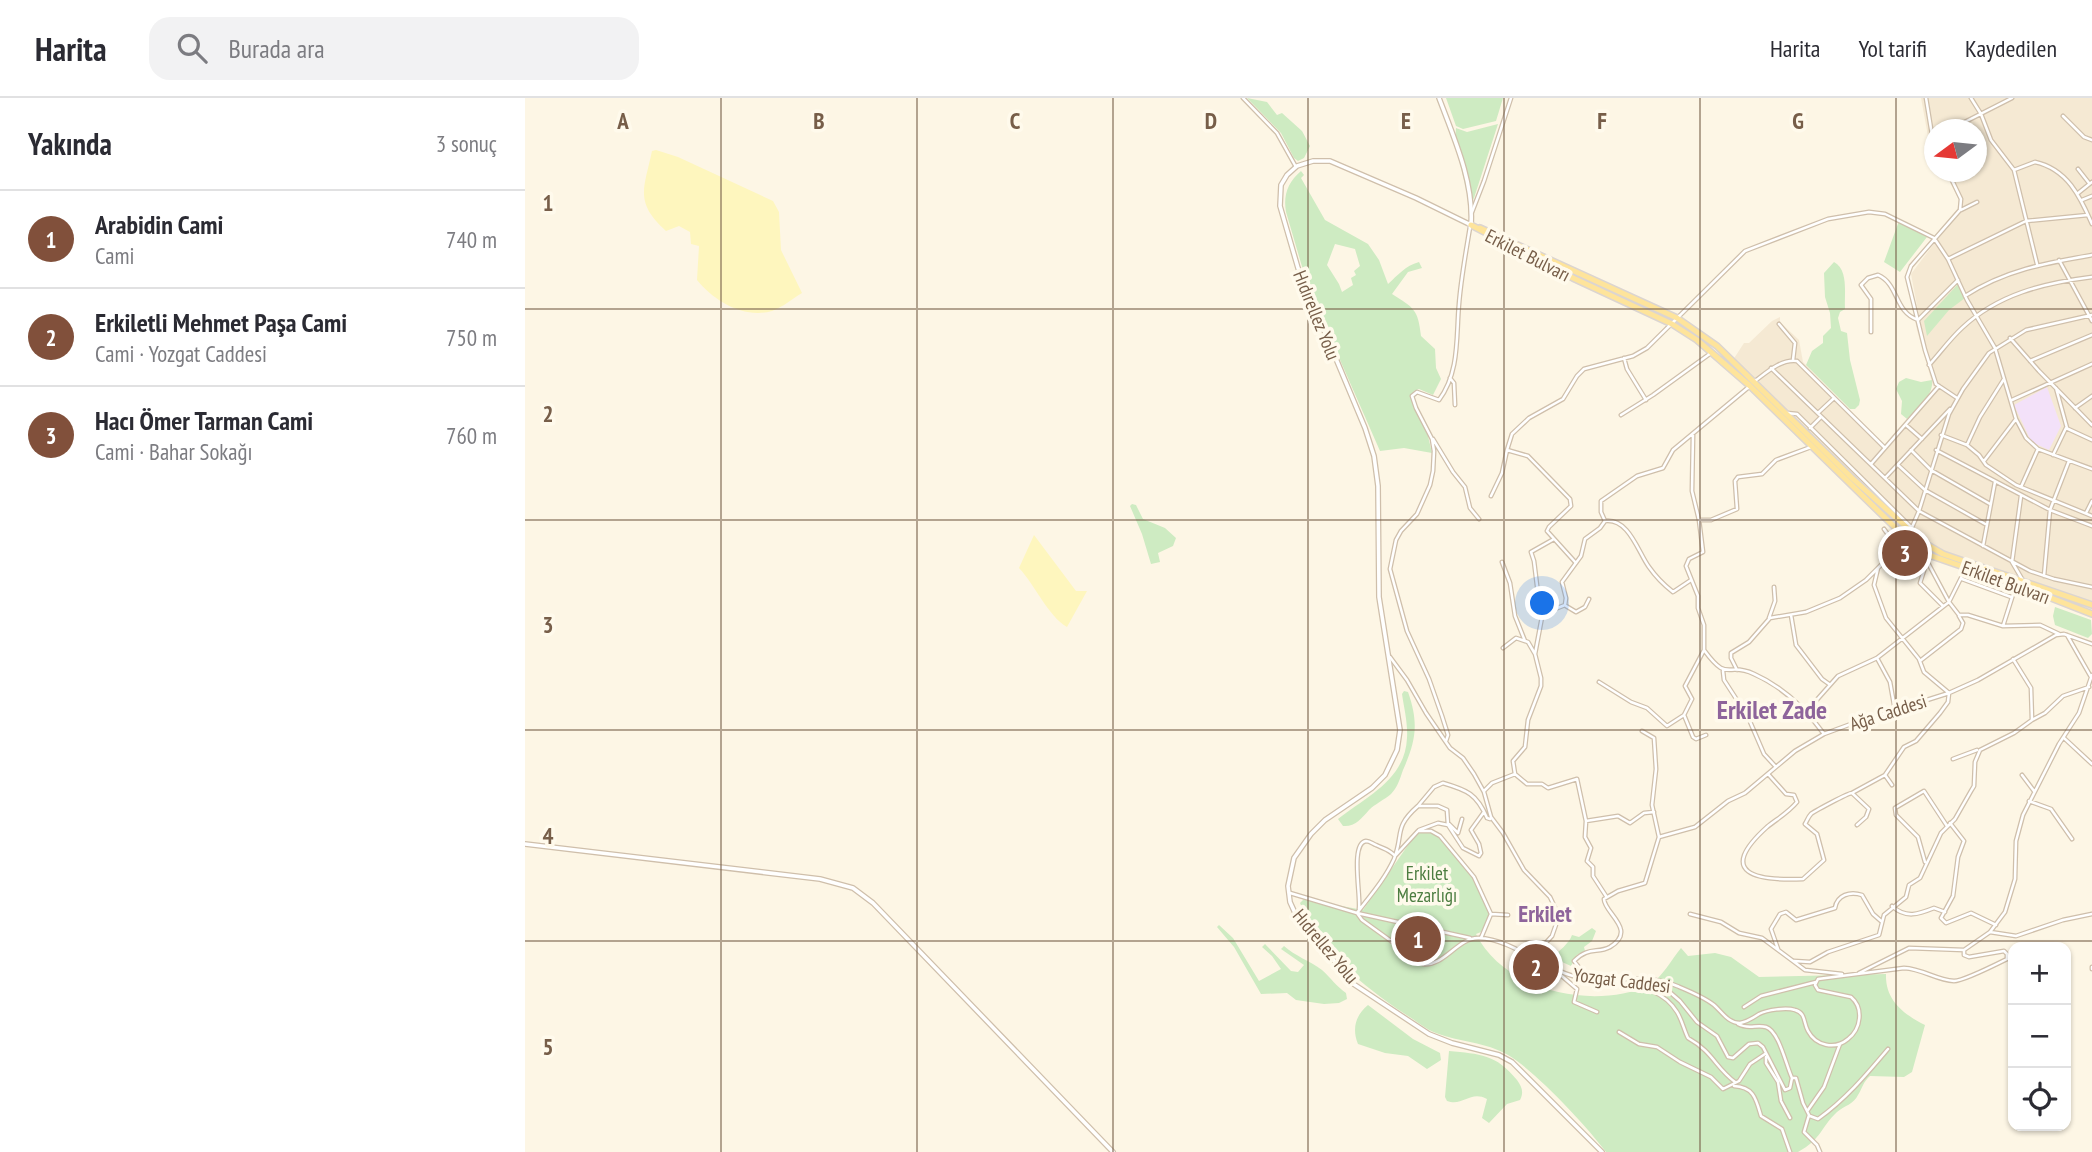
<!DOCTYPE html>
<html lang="tr">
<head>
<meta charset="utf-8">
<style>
	:root { --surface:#fff; --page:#f2f2f3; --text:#2b2b33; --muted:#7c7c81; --line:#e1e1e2; --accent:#81503b }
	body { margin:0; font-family:"PT Sans Narrow",sans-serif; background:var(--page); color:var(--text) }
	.controls { position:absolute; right:21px; bottom:21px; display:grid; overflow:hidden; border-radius:14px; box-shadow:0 2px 5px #0004 }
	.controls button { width:63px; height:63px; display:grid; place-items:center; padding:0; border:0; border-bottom:2px solid var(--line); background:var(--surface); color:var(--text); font:35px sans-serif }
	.compass { position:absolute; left:1399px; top:21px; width:63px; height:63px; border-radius:50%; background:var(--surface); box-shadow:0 2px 5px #0004; rotate:255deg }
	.you { position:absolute; left:1018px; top:506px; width:24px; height:24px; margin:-18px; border:5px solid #fff; border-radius:50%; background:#1a73e8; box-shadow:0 0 0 10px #1a73e833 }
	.badge { display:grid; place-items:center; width:46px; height:46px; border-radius:50%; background:var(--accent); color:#fff; font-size:23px; font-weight:700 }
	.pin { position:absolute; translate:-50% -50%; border:4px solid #fff; box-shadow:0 2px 7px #0006 }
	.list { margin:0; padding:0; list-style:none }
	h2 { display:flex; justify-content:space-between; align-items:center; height:91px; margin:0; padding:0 28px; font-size:30px }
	h2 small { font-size:23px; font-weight:400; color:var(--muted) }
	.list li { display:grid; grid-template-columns:46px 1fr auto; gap:21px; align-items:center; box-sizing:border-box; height:98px; padding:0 28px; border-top:2px solid var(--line) }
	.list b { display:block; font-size:26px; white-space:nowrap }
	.list p { margin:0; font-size:23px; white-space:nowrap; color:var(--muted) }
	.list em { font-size:23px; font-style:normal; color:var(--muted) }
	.icon { flex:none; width:38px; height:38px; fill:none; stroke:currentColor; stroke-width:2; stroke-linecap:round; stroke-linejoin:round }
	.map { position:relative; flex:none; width:1567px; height:1054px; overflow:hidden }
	header { display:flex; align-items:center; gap:42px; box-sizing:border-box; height:98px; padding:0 35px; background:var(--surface); border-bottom:2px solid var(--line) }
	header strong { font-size:33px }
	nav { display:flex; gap:38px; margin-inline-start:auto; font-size:24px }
	.search { width:490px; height:63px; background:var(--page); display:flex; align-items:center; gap:18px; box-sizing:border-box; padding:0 24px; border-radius:21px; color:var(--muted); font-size:26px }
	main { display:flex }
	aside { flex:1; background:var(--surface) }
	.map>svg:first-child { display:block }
	.residential { fill:#f5e9d3 }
	.education { fill:#f3e1f9 }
	.green { fill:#ceebc2; fill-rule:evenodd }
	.sand { fill:#fef6be }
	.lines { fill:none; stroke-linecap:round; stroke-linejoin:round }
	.minor-casing { stroke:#cfbfab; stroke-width:5 }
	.tertiary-casing { stroke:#cfbfab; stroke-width:6 }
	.primary-casing { stroke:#dcd5d0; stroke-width:8 }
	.minor { stroke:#fff; stroke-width:2.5 }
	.tertiary { stroke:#fff; stroke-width:3.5 }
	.primary { stroke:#fee49b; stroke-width:5 }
	.grid { fill:none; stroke:#775e49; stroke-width:2; stroke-opacity:0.55 }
	.labels { text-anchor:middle; stroke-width:7; stroke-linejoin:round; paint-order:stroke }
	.street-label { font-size:19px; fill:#775e49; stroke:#fffaec }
	.park-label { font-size:19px; fill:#4c7d40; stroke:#fffaec }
	.quarter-label { font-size:23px; font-weight:bold; fill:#8e649b; stroke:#fffaec }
	.district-label { font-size:26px; font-weight:bold; fill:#8e649b; stroke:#fffaec }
	.grid-label { font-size:23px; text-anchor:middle; font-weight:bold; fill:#775e49; stroke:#fffaec; stroke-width:7; stroke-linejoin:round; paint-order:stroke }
</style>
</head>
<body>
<header>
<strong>Harita</strong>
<div class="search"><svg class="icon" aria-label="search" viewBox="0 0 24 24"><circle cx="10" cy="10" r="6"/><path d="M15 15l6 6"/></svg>Burada ara</div>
<nav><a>Harita</a><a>Yol tarifi</a><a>Kaydedilen</a></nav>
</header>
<main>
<aside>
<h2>Yakında<small>3 sonuç</small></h2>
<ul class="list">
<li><span class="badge">1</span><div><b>Arabidin Cami</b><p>Cami</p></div><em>740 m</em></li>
<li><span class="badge">2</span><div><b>Erkiletli Mehmet Paşa Cami</b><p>Cami · Yozgat Caddesi</p></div><em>750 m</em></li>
<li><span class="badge">3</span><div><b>Hacı Ömer Tarman Cami</b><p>Cami · Bahar Sokağı</p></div><em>760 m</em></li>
</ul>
</aside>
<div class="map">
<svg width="1567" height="1054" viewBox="0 0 1567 1054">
	<rect width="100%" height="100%" fill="#fdf6e5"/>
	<path class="residential" d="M1396 0H1567V512L1418 459 1395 447 1322 380 1206 265 1219 245H1224L1247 223 1255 219V224L1274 242 1278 264 1359 349 1413 289 1408 288 1392 232 1390 222 1394 218 1386 176 1408 147 1412 135 1434 109V102L1420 74H1451V32H1409V56L1405 49Z"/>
	<path class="education" d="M1522 289 1536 328 1524 352 1511 346 1505 341 1489 307Z"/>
	<path class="green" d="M722 0 742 4 752 17 757 15 777 33 785 48 779 60 773 63 769 60 756 35Z
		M921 0H978L971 23 938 31 931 28Z
		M973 26 949 100 945 107 930 44 931 30 942 34Z
		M776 73 779 77 776 80 800 122 843 146 854 162 863 186C873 177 880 168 894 164L897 170 883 174 867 196C889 210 893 211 896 238L910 251 911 270 916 281 908 297 894 291 889 293 887 299 903 338 907 355 879 350 855 353 783 189 761 114C758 97 763 84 776 73ZM810 146 830 151 835 168 829 173 831 177 826 180 828 187 817 194 814 186 802 167Z
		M1374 123 1402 139 1375 174 1359 164Z
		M1309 164C1324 172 1319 196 1320 211L1315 214 1313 220 1316 233 1322 235 1325 262 1335 302 1334 307 1330 311H1325L1281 267 1287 253 1298 245V238L1306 230 1305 215 1300 199 1299 175Z
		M1434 185 1440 200 1424 212 1402 238 1399 223Z
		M1381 280 1396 284 1407 282C1409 298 1392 310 1382 321L1376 316 1377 303 1371 291 1374 284Z
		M607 406 611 407 618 421 640 430 651 440 648 448 633 455 635 464 626 466 617 436 605 408Z
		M1530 509 1566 522 1567 536 1563 540 1530 527 1528 518Z
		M879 593 883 594C894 625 891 643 878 672 875 681 872 690 866 696 859 702 850 706 844 712 836 721 830 729 818 728L813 721C842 698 880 682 882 640 883 625 879 610 877 596Z
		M899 731 910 733 947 776 965 817 956 834 951 836C979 893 1069 913 1124 887 1136 881 1147 861 1156 850L1163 858 1190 855 1206 859 1234 879 1361 876C1360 902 1378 916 1400 927L1387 974 1379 979 1345 978C1338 984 1338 989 1333 997 1329 1006 1319 1008 1312 1014 1295 1030 1297 1041 1273 1054H1081C1062 1028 1009 972 983 957 961 944 934 944 911 935 900 931 890 922 880 916 838 888 794 853 775 805L779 801 838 812 890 737Z
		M694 827 708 840 734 883 756 871 747 858 737 849 740 846 766 873 773 874 779 867 756 851 759 848C770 858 785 863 797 872 805 879 812 889 821 895L822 901 814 905 799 906 771 902 762 895 736 896 709 849 692 829Z
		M1067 830 1071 833 1067 843 1059 849 1060 853 1052 857 1046 868 1028 860C1034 852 1044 846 1047 837L1054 839Z
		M843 907 888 941 915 955 916 962 902 971 883 958 860 955 833 946C827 931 830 918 843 907Z
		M924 953C955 956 971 956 992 982 997 989 999 994 995 1002L982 1006 964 1025 957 1020 962 1001C945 992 938 1009 922 1003L920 999Z"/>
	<path class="sand" d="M131 52 153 59 248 103 254 114 256 152 277 195C267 201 258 209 247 213 219 221 189 203 172 182L174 148 166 146 165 134 154 128 141 133C109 104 119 91 127 53Z
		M509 437 551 493H562L542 529C523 518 510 487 494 470Z"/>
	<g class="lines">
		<g class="minor-casing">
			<path id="minor" d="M718 0 752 35 771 69
				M1401 0 1409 49
				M1446 0 1456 16 1466 42 1489 72 1512 166
				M1538 18 1559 39 1567 42
				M1424 32 1487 0
				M1553 71 1564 85
				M1489 72 1510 64C1542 71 1555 98 1567 126
				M1423 74 1436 101 1435 112 1386 168 1382 179 1400 252 1411 286 1432 300
				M1552 96 1567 84
				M1557 102 1567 98
				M1436 112 1452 104
				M947 114 959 83 986 0
				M1423 161 1501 123 1563 117
				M1534 162 1567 223
				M1440 198C1480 172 1521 165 1567 157
				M1254 226 1270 245 1268 262
				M1346 234V201L1336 187 1343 180 1353 177C1374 186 1369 214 1393 222L1433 182
				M1485 240 1514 273 1567 327
				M1099 260 1102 271 1121 302
				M1505 263 1567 237
				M1404 267C1415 255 1425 241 1437 230 1473 196 1519 185 1567 179
				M1246 270 1394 413 1505 473 1529 481 1567 489
				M925 280 929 285 930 307
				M1230 283C1242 274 1256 261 1272 263L1360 350
				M1531 290 1542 330
				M1487 302 1567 266
				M1550 310 1567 298
				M1262 315 1272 316 1387 430
				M1293 315 1308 301
				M1096 317 1128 297 1186 255
				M1381 327 1397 341
				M1285 330 1295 320
				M1168 337 1167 393 1174 422 1178 454 1164 461 1161 468 1173 498V510L1179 527V552L1160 588 1167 601 1159 617 1168 639 1171 641 1181 637
				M1416 337 1442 347 1454 357 1461 367 1491 387 1567 418
				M908 341 928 374 940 389 945 410 954 421
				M1442 347 1455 319 1479 281
				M1386 352 1406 372 1465 406
				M1411 352 1525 412 1567 428
				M1528 357 1541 330 1567 342
				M1459 363 1491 321
				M1346 366 1414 288
				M1373 367 1400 392 1462 427
				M1360 380 1425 311
				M1496 389 1513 351
				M966 398 977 375 982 352
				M1496 398 1487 464 1497 481
				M1561 415 1567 403
				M1175 422H1186L1212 411 1210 383 1213 379 1237 376 1251 362 1286 349
				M1080 423 1076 414V403L1112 378 1138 370 1148 352 1225 288
				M1080 423C1104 420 1113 454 1124 469 1131 479 1139 487 1148 494L1166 482
				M1359 431 1367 442 1368 456
				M1458 448 1470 384
				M1404 458 1402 463 1424 504 1434 517H1443L1478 528 1491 487
				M1402 463 1395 485 1418 508
				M977 464 985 485 990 518 1000 543
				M1051 465 1022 433 1024 429 1046 408 1045 401 1003 358 982 352 987 336 1004 320 1038 301 1052 278 1059 271 1108 258 1122 250 1220 153 1303 121 1344 114 1360 116 1409 140 1423 161 1442 202 1470 250 1491 321 1501 340 1513 351 1567 371
				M1519 478 1525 412 1544 363
				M1437 481 1486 499
				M1041 508 1051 514 1060 509 1064 501
				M1266 517 1271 547 1297 581 1304 586
				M1016 520 1009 463 1006 454 1029 441
				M1244 520 1250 503 1249 489
				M1478 528 1515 527 1534 536
				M1542 537 1566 579
				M978 550 991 540 1003 544 1010 556
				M1179 552C1204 586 1201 563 1229 576 1258 589 1281 611 1299 636
				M865 559 882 582 901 615 925 650 938 660 949 676 959 694 966 719 978 735 999 772 1025 799 1034 818 1027 838 1008 859
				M1488 561 1506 590 1507 622
				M1395 563 1436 531 1438 525 1434 518
				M1212 572 1206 560V555L1224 544 1245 520 1281 514 1315 500 1341 482 1382 441 1394 413 1424 316 1438 291 1464 255 1501 232 1567 217
				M1198 573 1199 582 1223 619 1239 656 1251 669
				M1074 584 1106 604 1122 610 1142 628 1159 617
				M1370 612 1365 584 1352 560 1424 504 1441 470
				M1281 614 1313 578 1352 560
				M1539 640 1567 666
				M921 643 923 637 917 618 904 581 882 533 865 471 871 442 876 433 892 416 905 387 908 373 909 353 907 341 891 310 887 298 892 294 914 302C935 274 931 238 934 206 936 180 941 154 945 129
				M1428 661 1452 652
				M990 676 988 663 1000 649 1003 622 1016 588V580L1010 556 1017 519 1020 515 1040 507 1041 500 1037 484 1056 458 1060 441 1075 430 1080 423
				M1243 676 1261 696 1269 697 1272 704C1264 714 1252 721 1242 729 1190 776 1232 783 1278 781L1299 762 1292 736 1280 726C1282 723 1283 719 1286 716 1288 714 1323 695 1327 695
				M1360 677 1367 687
				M1497 677 1509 693
				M959 693 967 685 990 676 1002 686H1017L1023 690 1052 681 1061 723 1093 718 1105 725 1119 715 1129 714
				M1504 703 1526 711 1547 741
				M893 708 909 689 918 685C942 692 952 696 962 720L965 721
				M1061 723 1060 739 1066 750 1062 763 1068 769V778L1081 798
				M1425 725 1439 743 1433 759 1428 798 1416 820 1421 825 1446 815 1471 827
				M924 726 933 735 937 721
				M923 727 938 750 954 758 956 755 954 746 946 732 959 714
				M1332 727 1341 719 1344 711 1327 695 1360 677 1379 649 1391 643 1415 615 1423 604 1424 595 1399 574 1394 561 1361 520 1349 487 1353 470
				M1134 739 1170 729 1203 703 1220 695 1270 653 1299 636 1326 626 1424 595 1453 582 1531 537 1539 536 1567 546
				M870 758 893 733H906L915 738 949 779 966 816 956 840
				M1400 764 1393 739 1371 717 1370 710 1399 693 1422 728
				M765 795 832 815 837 822 898 866C919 869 933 839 954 840 987 841 1020 872 1052 879 1085 886 1120 874 1152 888 1164 893 1179 899 1189 907 1197 914 1203 925 1215 925 1222 924 1228 920 1234 916 1242 912 1261 909 1270 912 1281 915 1278 924 1283 933 1291 948 1310 952 1323 941 1336 931 1339 910 1326 899L1293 892 1290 887 1293 881 1379 870C1398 871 1411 882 1429 883 1437 883 1472 866 1482 861V856L1479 853 1444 859 1439 857V852L1465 834 1480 814 1490 781 1491 743 1498 717 1534 646 1554 615 1567 577
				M1367 808C1381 821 1394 816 1409 810L1420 814
				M834 811C836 798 825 745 841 743 845 743 848 746 851 747 859 751 864 751 870 758
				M832 815C845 798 860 781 869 761 879 736 868 730 893 708H913L922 712 923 727 913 725 894 732
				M832 815 945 840
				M966 816 983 817
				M1165 816 1196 824 1214 835 1237 840 1280 872 1317 876
				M1465 834 1491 838 1538 822 1567 816
				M1253 851 1246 831 1255 816 1261 814 1271 822 1310 810C1312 797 1325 793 1337 797L1348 816 1356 823
				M1269 863 1285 864 1303 854 1354 837 1359 817 1381 799 1384 787 1395 780 1416 735 1430 721 1446 693 1449 688 1450 664 1455 652 1489 635 1507 622 1520 615 1538 598 1564 589
				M1567 869V871
				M1031 873 1052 891 1049 904 1072 914
				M1334 875 1384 850 1439 852
				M1058 880 1057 873 1049 863C1064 848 1072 856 1085 849 1113 832 1079 815 1079 801L1093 793 1120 785 1134 739 1127 707 1131 671 1129 640 1117 633
				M1088 883C1112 888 1138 891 1152 914 1157 922 1159 932 1163 940 1188 954 1190 969 1210 984
				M1132 883 1155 903 1172 924 1192 938 1203 959 1208 960 1224 946 1233 945 1238 949 1260 992 1265 990 1267 980H1271L1278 1005 1284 1017 1279 1034 1292 1047 1295 1054
				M1219 909 1236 898 1291 884
				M1213 926C1224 932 1231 926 1241 929 1254 933 1261 967 1267 980
				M1094 934 1114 946 1132 949 1155 964 1186 979 1198 991 1214 983 1225 966 1240 956
				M1241 959V965L1253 984 1256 1003 1265 1020
				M1209 988C1229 989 1231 1001 1236 1018L1257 1031 1265 1054
				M1283 1012 1299 989 1315 946
				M1285 1018 1293 1021C1321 1001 1341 977 1363 951"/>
		</g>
		<g class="tertiary-casing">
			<path id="tertiary" d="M914 0C929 40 949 84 946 127L891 100 805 63H788L772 68 762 77 756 87 755 108 773 170 840 330 849 358 853 388 854 499 875 632 872 652 860 677 847 690 800 722 786 736 769 760 763 788 765 804 770 815 827 885 904 936 927 945 974 957 987 964 1077 1054
				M0 746 295 781 328 790 348 805 588 1054"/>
		</g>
		<g class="primary-casing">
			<path id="primary" d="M946 127 1048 180 1147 226 1172 242 1225 288 1382 441 1404 457 1503 491 1567 516
				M955 130 1152 220 1192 248 1327 380 1399 445 1418 456 1567 507"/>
		</g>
		<use href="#minor" class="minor"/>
		<use href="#tertiary" class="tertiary"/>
		<use href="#primary" class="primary"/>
	</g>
	<path class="grid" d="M196 0V1054M392 0V1054M588 0V1054M783 0V1054M979 0V1054M1175 0V1054M1371 0V1054M0 211H1567M0 422H1567M0 632H1567M0 843H1567"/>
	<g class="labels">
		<g class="street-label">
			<text transform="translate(1003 157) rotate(27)" y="7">Erkilet Bulvarı</text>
			<text transform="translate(792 217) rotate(68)" y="7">Hıdırellez Yolu</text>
			<text transform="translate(1481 484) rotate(20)" y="7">Erkilet Bulvarı</text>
			<text transform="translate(1363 614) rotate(-18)" y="7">Ağa Caddesi</text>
			<text transform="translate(801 848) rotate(50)" y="7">Hıdrellez Yolu</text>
			<text transform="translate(1097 882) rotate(7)" y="7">Yozgat Caddesi</text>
		</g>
		<g class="park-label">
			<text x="902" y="782">Erkilet<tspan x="902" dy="22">Mezarlığı</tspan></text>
		</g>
		<g class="quarter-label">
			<text x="1020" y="824">Erkilet</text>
		</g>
		<g class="district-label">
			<text x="1247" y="621">Erkilet Zade</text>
		</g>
	</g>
	<g class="grid-label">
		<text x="98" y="31">A</text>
		<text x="294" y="31">B</text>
		<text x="490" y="31">C</text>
		<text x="686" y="31">D</text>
		<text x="881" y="31">E</text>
		<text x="1077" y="31">F</text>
		<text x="1273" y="31">G</text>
		<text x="23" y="113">1</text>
		<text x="23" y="324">2</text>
		<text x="23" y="535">3</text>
		<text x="23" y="746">4</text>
		<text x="23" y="957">5</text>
	</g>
</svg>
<div class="controls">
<button>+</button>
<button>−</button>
<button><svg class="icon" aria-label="locate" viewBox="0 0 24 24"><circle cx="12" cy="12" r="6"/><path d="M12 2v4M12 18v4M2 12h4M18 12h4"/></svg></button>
</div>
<svg class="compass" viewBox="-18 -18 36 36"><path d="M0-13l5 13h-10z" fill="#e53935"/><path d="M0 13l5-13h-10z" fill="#7c7c81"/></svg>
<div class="you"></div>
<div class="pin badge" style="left:893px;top:841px">1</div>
<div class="pin badge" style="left:1011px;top:869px">2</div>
<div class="pin badge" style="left:1380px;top:455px">3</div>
</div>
</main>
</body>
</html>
